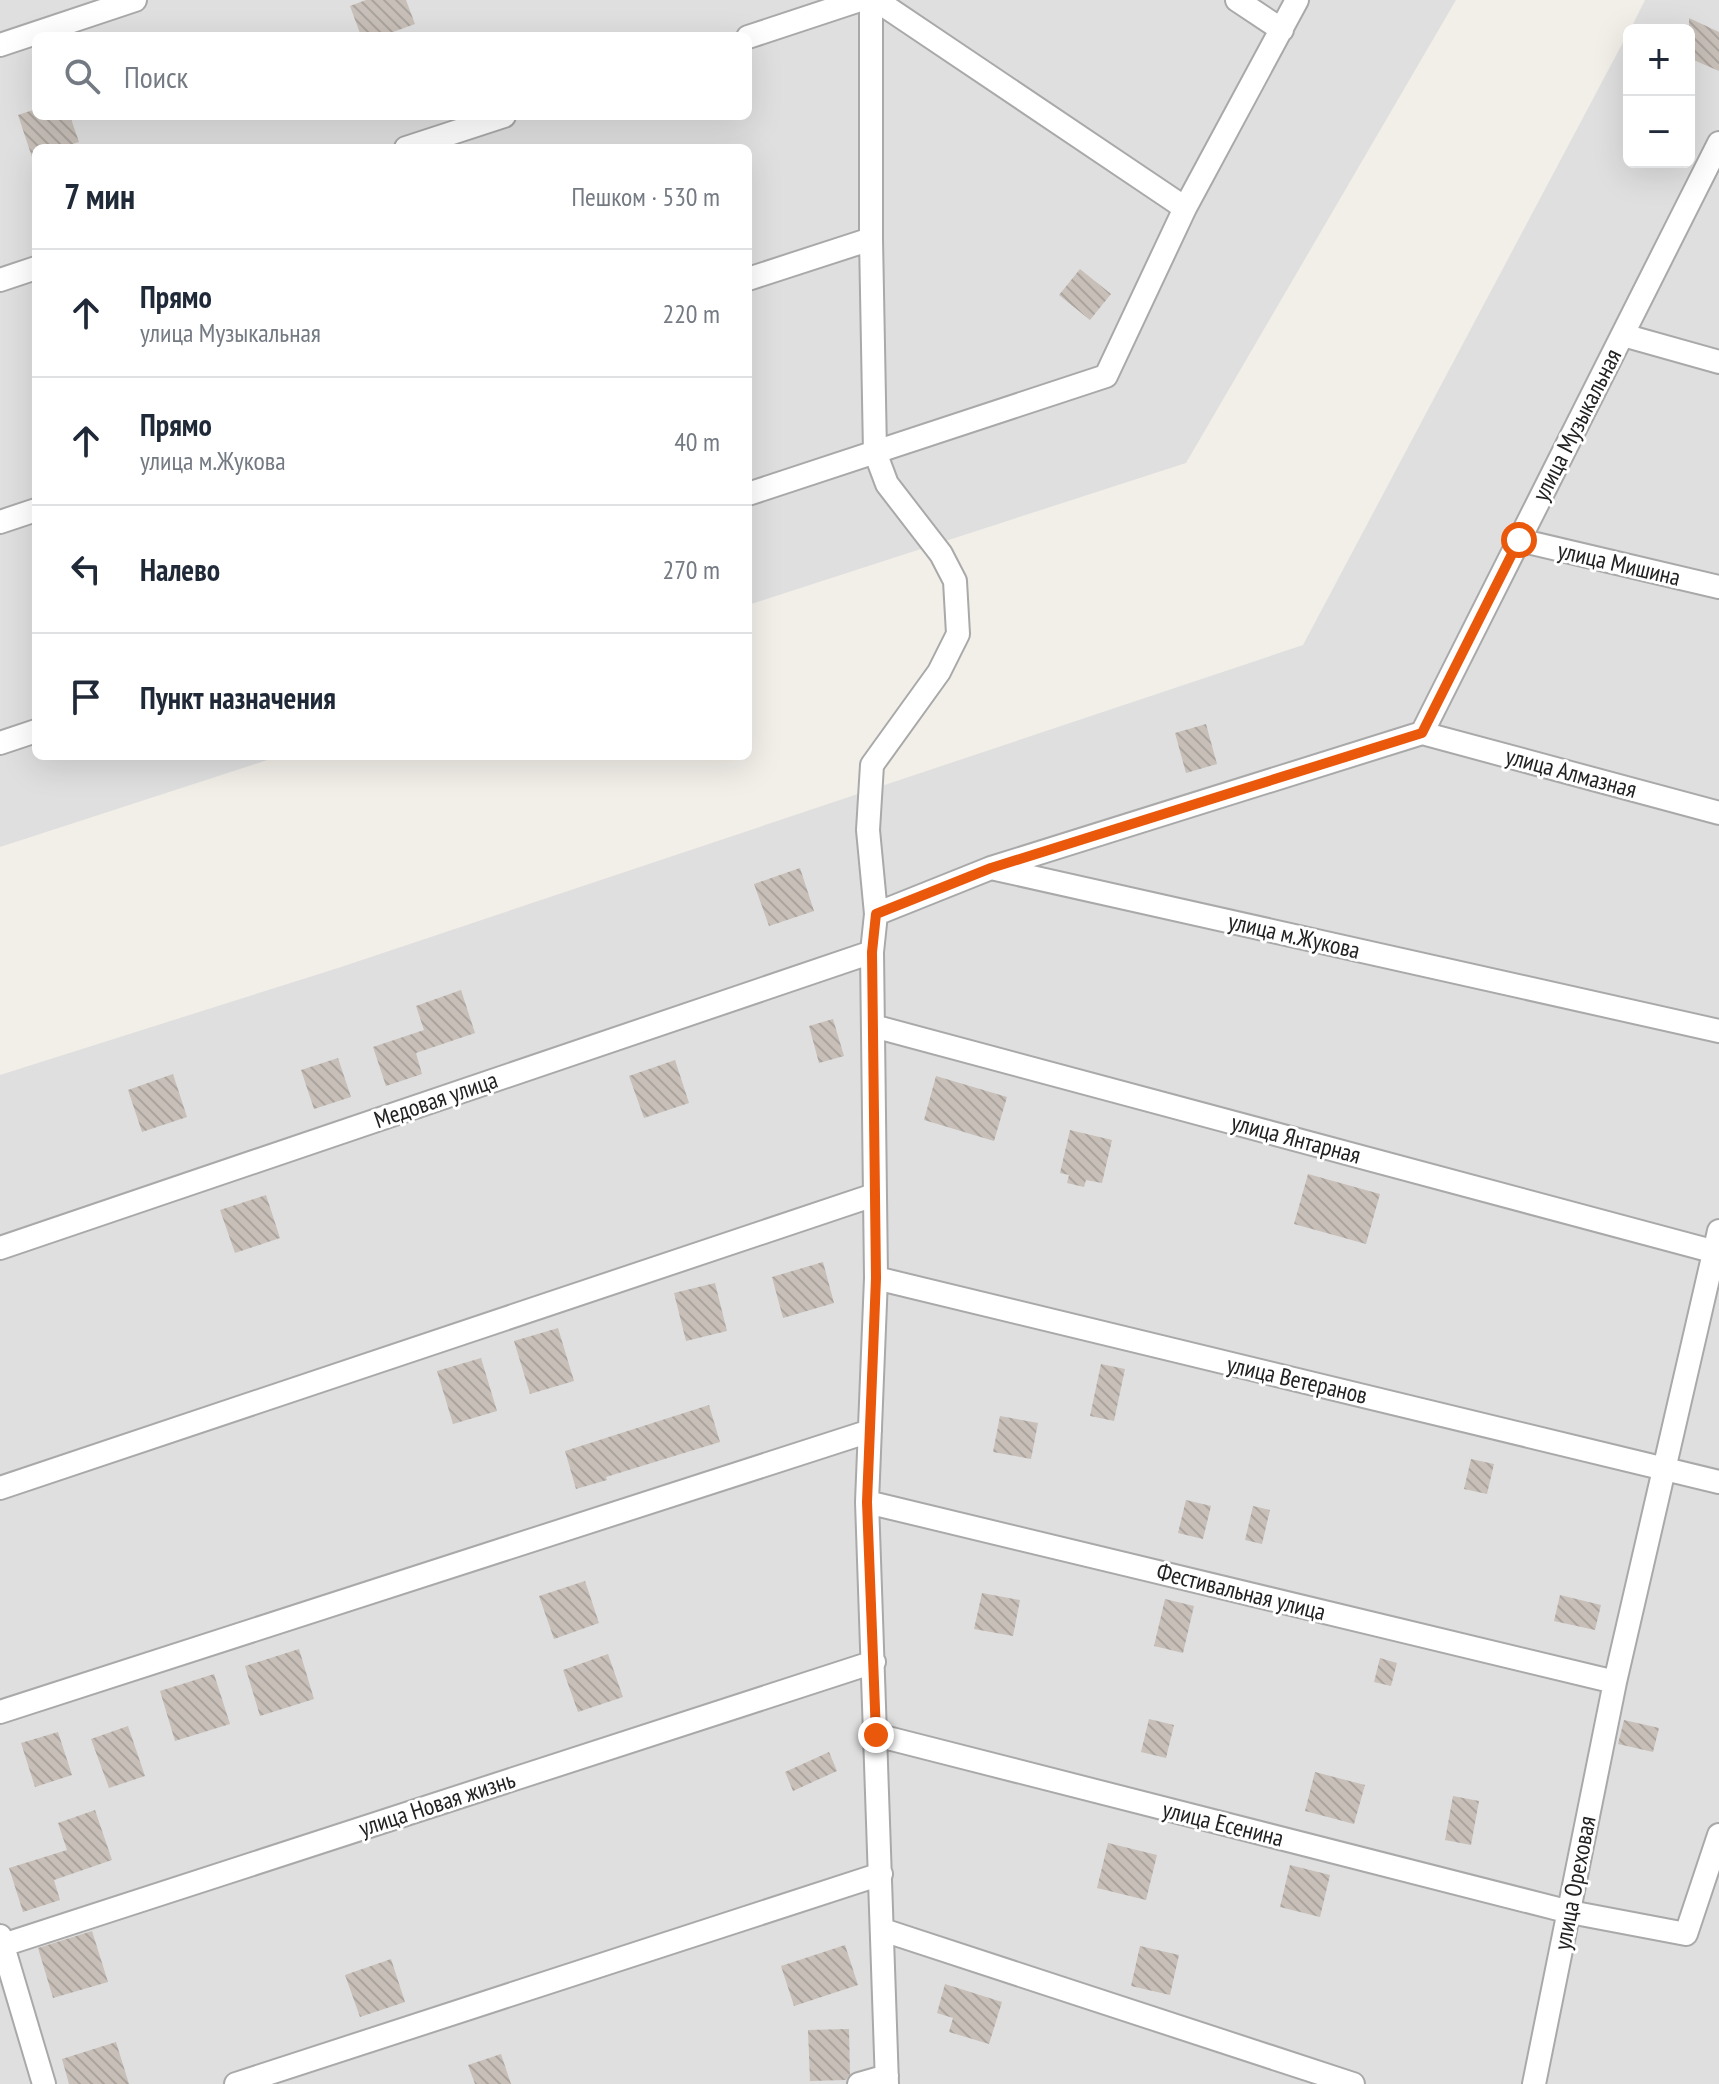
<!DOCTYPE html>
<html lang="ru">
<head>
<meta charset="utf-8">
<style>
	:root { --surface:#fff; --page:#f2f2f3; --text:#1f2937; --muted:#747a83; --line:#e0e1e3 }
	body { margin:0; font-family:"PT Sans Narrow",sans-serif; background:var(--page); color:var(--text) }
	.controls { position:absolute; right:24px; top:24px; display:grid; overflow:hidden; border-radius:12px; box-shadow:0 8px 32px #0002 }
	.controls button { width:72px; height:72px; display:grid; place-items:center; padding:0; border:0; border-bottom:2px solid var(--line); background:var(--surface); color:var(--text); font:40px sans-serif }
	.stop { position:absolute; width:24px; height:24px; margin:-18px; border:6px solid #ea580c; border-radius:50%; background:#fff }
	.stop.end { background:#ea580c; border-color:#fff; box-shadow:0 2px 8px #0008 }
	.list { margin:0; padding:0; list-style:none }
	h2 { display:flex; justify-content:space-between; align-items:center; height:104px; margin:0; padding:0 32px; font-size:34px }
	h2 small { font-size:26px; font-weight:400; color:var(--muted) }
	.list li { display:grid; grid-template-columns:52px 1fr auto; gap:24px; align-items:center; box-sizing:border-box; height:128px; padding:0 32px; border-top:2px solid var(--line) }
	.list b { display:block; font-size:30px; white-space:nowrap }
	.list p { margin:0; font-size:26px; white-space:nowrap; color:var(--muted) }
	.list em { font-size:26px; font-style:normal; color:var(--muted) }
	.icon { flex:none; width:44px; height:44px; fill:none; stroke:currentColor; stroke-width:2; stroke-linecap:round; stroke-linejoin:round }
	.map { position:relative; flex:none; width:1719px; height:2084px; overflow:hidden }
	.search { position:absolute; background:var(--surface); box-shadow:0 8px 32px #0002; left:32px; top:32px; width:720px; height:88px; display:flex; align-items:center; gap:20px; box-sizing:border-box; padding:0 28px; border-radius:12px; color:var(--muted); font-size:30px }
	.panel { position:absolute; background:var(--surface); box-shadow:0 8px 32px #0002; left:32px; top:144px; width:720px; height:616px; border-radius:12px }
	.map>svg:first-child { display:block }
	.residential { fill:#e0dfdf; fill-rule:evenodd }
	.building { fill:url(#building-back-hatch) }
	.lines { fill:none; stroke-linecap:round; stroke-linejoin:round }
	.minor-casing { stroke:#a9a9a9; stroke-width:26 }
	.minor { stroke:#fff; stroke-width:22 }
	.route { stroke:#ea580c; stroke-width:10 }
	.labels { text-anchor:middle; stroke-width:6; stroke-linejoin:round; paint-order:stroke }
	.street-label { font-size:24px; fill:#222; stroke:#fff }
</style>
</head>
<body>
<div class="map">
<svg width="1719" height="2084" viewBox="0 0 1719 2084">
	<defs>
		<pattern id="building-back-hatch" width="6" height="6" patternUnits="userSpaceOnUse" patternTransform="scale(2)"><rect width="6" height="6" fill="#c7bfb8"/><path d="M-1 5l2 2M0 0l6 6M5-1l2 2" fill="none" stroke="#aba49e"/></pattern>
	</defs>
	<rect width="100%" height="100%" fill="#f2efe9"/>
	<path class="residential" d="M0 0H1456L1186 463 748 605V148H36V756H280L0 847ZM36 36H748V116H36Z
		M1645 0H1719V2084H0V1075L341 967 1303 645 1629 31V162H1689V30H1630Z"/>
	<path class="building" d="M366 0H406L415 24 382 36H361L350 6Z
		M1689 18 1719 32V71L1689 58Z
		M36 109V116H70L79 142 60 148H36V160H33L18 115Z
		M1080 269 1111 294 1090 320 1059 295Z
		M1206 724 1217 764 1186 773 1175 733Z
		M800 868 814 911 769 926 754 884Z
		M461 990 475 1033 416 1053 422 1074 386 1086 373 1047 424 1030 416 1006Z
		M833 1019 844 1056 819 1063 809 1026Z
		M338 1058 351 1097 314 1109 301 1070Z
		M675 1060 689 1103 644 1118 629 1076Z
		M173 1074 187 1117 142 1132 128 1090Z
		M936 1076 1007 1097 994 1141 924 1120Z
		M1070 1130 1112 1140 1102 1183 1086 1180 1084 1187 1067 1183 1069 1175 1060 1173Z
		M1308 1174 1380 1194 1366 1244 1294 1224Z
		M266 1195 280 1238 235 1253 220 1210Z
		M823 1262 834 1303 783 1318 772 1277Z
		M715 1283 727 1331 686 1341 674 1293Z
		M558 1328 574 1381 530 1394 514 1341Z
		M481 1358 497 1411 453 1424 437 1371Z
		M1101 1364 1125 1369 1114 1421 1090 1416Z
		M709 1405 720 1442 606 1477 607 1480 576 1489 565 1451Z
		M1000 1416 1038 1423 1031 1459 993 1452Z
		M1471 1459 1494 1464 1487 1494 1464 1489Z
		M1186 1500 1211 1506 1203 1539 1178 1533Z
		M1253 1506 1270 1510 1262 1544 1245 1540Z
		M585 1581 599 1623 554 1639 539 1596Z
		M982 1593 1020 1600 1013 1636 974 1629Z
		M1560 1595 1601 1605 1595 1630 1554 1621Z
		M1165 1599 1194 1606 1183 1653 1154 1646Z
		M299 1649 314 1699 260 1716 245 1666Z
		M608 1654 623 1697 578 1712 563 1670Z
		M1380 1658 1397 1663 1391 1686 1374 1682Z
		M214 1674 230 1724 175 1741 160 1691Z
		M1149 1719 1174 1725 1166 1758 1141 1752Z
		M1624 1720 1659 1728 1653 1752 1618 1744Z
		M128 1726 145 1776 109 1788 91 1739Z
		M58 1732 72 1775 35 1787 21 1743Z
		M829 1752 837 1771 793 1791 785 1772Z
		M1315 1772 1365 1785 1354 1824 1305 1811Z
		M1453 1796 1479 1801 1471 1845 1445 1840Z
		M95 1810 112 1860 54 1880 60 1900 23 1912 9 1868 67 1850 58 1823Z
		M1108 1843 1157 1855 1146 1900 1097 1888Z
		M1290 1865 1330 1875 1320 1917 1280 1907Z
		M92 1931 108 1982 53 1998 38 1948Z
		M845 1945 858 1985 794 2006 781 1966Z
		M1140 1946 1179 1955 1170 1995 1131 1986Z
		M391 1959 405 2002 360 2017 345 1975Z
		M945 1984 1002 2002 989 2044 949 2032 953 2018 937 2013Z
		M849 2029 850 2074 846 2080 810 2081 808 2030Z
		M116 2042 129 2084H69L62 2059Z
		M501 2054 511 2084H475L468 2065Z"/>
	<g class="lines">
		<g class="minor-casing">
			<path id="minor" d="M871 0V239
				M876 0 1185 208
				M1237 0 1282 30
				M748 37 860 0
				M0 45 135 0
				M406 148 504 116
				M748 279 871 239 875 452 887 484 941 554 955 581 958 634 939 672 872 765 868 830 876 914 872 952 876 1278 867 1502 887 2084
				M0 280 36 268
				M1623 335 1719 362
				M748 494 1106 376 1185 208 1297 0
				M0 522 36 510
				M1519 540 1719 587
				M1422 733 1719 813
				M0 743 36 731
				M991 868 1422 733 1719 143
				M876 914 991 868 1719 1031
				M873 1026 1719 1253
				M0 1248 872 952
				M876 1278 1719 1482
				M0 1488 874 1195
				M867 1502 1615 1682
				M0 1712 870 1431
				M876 1735 1570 1912 1686 1934 1719 1835
				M883 1930 1353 2084
				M0 1936 44 2084
				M0 1946 874 1662
				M236 2084 881 1874
				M859 2084 887 2076
				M1534 2084 1615 1682 1719 1231"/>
		</g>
		<use href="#minor" class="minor"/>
	</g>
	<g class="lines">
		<path class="route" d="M876 1735 867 1502 876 1278 872 952 876 914 991 868 1422 733 1519 540"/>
	</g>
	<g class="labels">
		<g class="street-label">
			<text transform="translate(1577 425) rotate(-63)" y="8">улица Музыкальная</text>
			<text transform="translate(1619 564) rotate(13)" y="8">улица Мишина</text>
			<text transform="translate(1571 773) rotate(15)" y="8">улица Алмазная</text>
			<text transform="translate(1294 936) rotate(13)" y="8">улица м.Жукова</text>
			<text transform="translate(436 1100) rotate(-19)" y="8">Медовая улица</text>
			<text transform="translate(1296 1139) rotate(15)" y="8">улица Янтарная</text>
			<text transform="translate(1297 1380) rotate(13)" y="8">улица Ветеранов</text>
			<text transform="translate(1241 1592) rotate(14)" y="8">Фестивальная улица</text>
			<text transform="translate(437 1804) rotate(-18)" y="8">улица Новая жизнь</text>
			<text transform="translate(1223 1824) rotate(14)" y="8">улица Есенина</text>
			<text transform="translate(1575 1883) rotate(-79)" y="8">улица Ореховая</text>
		</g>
	</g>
</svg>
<div class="controls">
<button>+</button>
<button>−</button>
</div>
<div class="stop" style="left:1519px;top:540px"></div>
<div class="stop end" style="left:876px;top:1735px"></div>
<div class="search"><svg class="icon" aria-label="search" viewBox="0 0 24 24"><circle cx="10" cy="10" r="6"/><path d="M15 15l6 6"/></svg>Поиск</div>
<section class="panel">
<h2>7 мин<small>Пешком · 530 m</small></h2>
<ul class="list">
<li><svg class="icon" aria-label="ahead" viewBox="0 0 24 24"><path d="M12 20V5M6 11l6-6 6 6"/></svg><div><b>Прямо</b><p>улица Музыкальная</p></div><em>220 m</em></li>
<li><svg class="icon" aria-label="ahead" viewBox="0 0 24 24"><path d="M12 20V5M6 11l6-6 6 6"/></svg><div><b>Прямо</b><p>улица м.Жукова</p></div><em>40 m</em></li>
<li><svg class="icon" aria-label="left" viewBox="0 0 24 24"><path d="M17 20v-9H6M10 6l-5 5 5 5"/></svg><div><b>Налево</b></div><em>270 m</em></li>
<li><svg class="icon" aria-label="arrive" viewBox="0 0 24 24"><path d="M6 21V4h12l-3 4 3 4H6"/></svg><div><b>Пункт назначения</b></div></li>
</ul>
</section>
</div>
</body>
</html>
